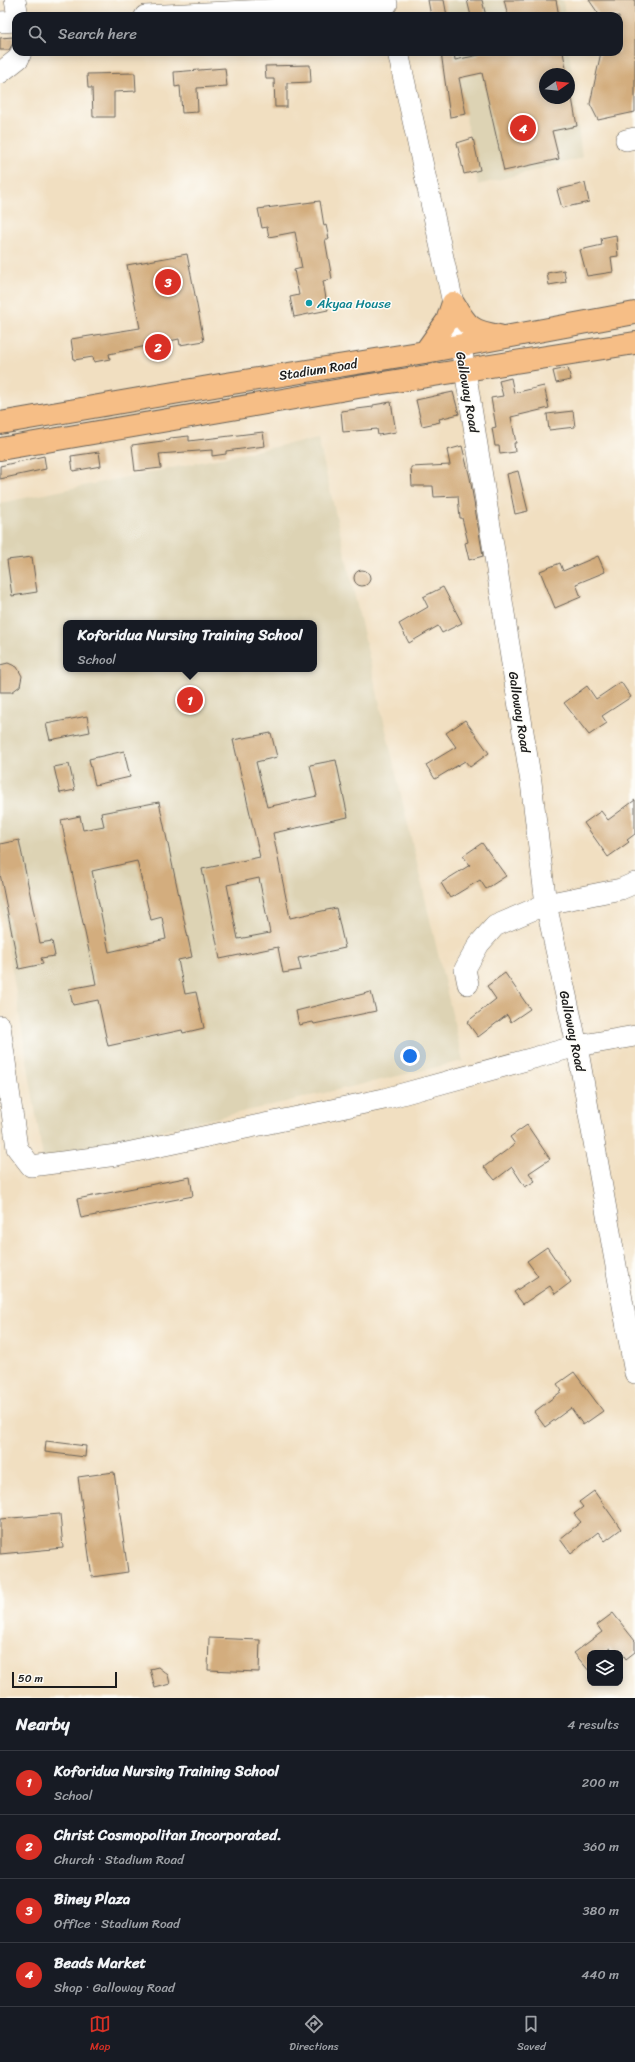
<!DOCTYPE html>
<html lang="en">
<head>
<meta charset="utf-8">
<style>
	:root { --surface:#171b24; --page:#242831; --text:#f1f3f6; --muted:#9ea1a6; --line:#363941; --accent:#d93025 }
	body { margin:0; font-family:Sriracha,sans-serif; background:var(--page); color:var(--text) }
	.controls { position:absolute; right:12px; bottom:12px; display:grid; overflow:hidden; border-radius:8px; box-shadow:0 2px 10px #0003 }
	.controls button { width:36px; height:36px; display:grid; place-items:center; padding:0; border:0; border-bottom:1px solid var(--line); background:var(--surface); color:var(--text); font:20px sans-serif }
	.compass { position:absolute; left:539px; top:68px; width:36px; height:36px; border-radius:50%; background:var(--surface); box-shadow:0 2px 10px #0003; rotate:76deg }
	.scale { position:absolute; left:12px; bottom:10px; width:105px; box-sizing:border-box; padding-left:4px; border:2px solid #1c1c1c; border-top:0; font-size:11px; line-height:14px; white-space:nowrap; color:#1c1c1c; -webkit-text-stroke:3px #fdfcf7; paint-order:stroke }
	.you { position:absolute; left:410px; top:1056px; width:14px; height:14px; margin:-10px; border:3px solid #fff; border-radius:50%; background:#1a73e8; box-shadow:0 0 0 6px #1a73e833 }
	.badge { display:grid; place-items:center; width:26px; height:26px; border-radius:50%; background:var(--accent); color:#fff; font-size:13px; font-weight:700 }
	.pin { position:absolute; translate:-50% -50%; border:2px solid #fff; box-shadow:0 1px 4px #0006 }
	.popup { position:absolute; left:63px; top:620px; width:254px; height:52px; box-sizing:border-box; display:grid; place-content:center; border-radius:8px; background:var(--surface); filter:drop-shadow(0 1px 3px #0005); font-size:13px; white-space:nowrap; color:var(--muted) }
	.popup b { font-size:15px; color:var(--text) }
	.popup::after { content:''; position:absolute; left:50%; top:100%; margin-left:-8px; border:8px solid transparent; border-top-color:var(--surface) }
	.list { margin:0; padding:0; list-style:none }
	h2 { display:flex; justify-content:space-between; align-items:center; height:52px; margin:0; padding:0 16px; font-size:17px }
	h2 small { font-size:13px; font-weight:400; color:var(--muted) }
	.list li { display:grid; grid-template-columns:26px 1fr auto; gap:12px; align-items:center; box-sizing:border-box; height:64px; padding:0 16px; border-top:1px solid var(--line) }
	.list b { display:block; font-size:15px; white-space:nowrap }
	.list p { margin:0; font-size:13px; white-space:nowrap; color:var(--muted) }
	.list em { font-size:13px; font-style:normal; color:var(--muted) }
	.icon { flex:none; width:22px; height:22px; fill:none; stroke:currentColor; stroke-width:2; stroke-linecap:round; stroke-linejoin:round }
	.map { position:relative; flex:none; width:635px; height:1698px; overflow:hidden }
	.search { position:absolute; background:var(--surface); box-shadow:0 2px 10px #0003; left:12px; right:12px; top:12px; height:44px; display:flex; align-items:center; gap:10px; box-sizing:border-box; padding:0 14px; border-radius:12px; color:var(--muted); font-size:15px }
	.sheet { height:308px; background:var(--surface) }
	nav { display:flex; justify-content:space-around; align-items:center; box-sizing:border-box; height:56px; border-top:1px solid var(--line); background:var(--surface); font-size:11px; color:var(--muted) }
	nav a { display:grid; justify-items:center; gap:2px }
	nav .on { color:var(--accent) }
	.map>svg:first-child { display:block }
	.built { fill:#ddd3b4; fill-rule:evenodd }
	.building { fill:#d3ad7e; fill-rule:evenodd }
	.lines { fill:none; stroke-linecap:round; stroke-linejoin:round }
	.minor-casing { stroke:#676056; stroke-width:22 }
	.major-casing { stroke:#676056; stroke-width:24 }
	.minor { stroke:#fff; stroke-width:21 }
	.major { stroke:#f6be86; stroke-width:22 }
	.culture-dot { fill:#0f9aa8; stroke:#fdfcf7; stroke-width:1.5 }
	.labels { text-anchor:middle; stroke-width:3; stroke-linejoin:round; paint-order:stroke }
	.culture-label { font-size:13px; fill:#0d838f; stroke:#fdfcf7; text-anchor:start }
	.street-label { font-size:13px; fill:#1c1c1c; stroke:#fdfcf7 }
</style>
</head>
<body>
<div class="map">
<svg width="635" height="1698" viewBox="0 0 635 1698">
	<rect width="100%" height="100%" fill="#fdfcf7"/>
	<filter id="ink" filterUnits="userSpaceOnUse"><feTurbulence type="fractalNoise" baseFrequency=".025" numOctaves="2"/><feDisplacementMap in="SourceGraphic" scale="8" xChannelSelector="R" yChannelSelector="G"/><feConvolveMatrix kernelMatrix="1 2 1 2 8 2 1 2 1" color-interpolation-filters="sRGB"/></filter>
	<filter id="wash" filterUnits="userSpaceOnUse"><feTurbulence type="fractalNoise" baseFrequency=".012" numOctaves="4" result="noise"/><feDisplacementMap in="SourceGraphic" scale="16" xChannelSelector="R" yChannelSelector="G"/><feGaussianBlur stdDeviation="0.9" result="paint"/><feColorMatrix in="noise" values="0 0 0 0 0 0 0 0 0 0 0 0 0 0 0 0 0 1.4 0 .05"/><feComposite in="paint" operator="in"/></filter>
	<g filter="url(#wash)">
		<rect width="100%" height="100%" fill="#f1dfc1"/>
		<path class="built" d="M454 0H563L565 16H447L445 2Z
			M454 52H569L582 158 478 185ZM545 74H569V98H545Z
			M318 438 463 1061 43 1158 0 896V503ZM66 623H314V669H66Z"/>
		<g id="blocks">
			<path class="building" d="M428 0H444L447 16H431Z
				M467 0H482L486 16H471Z
				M504 0H556L559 16H508Z
				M589 0H635V112L598 120 590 104 601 52H619V16H600Z
				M13 37V43L9 50H0V38Z
				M441 52H454L455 60 479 55 478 52H563L567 74H545V98H572L577 126 552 131 559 159 504 171 482 73 459 78 466 114 450 117Z
				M310 65 311 82 287 83V107H275L274 79H266L265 66Z
				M225 68 227 86 197 88 198 112 182 113 180 86 175 87 174 72Z
				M135 73 136 91 114 92V117H93L92 88H88L87 74Z
				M473 138 480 170 464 174 457 143Z
				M585 183 589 202 562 208 557 190Z
				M320 201 324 226 326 225 329 239H325L332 279 323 281 328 310 294 317 290 297 299 295 294 270 302 268 295 232 269 237 267 227 262 228 258 209Z
				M616 235 618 256 611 257 613 272 587 276 580 250 602 245 601 238Z
				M187 254 204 341 180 345 179 339 109 354 110 359 94 362 93 357 74 360 71 339 140 328 127 265Z
				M564 270 566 282 549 285 547 273Z
				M568 368 571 380 556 383 553 371Z
				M511 378 514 393 544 386 549 408 511 417 516 443H514L515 452 500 454 499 446H495L492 428 496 427 491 398 503 396 499 381Z
				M453 392 459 414 439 419 440 422 422 426 416 400Z
				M391 402 396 432 378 435 377 429 343 432 341 411 373 407V405Z
				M573 411 575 427 549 430 547 414Z
				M263 432 265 446 226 451V454L212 456V450L159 454 161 468 135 471 132 445 170 440V438L189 436V441Z
				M462 446 470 478 483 556 469 560 465 543 468 542 462 518H460L458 496 434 497 433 486H412L411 467 450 465 447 450Z
				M99 452 101 466 73 471 71 456Z
				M44 456 46 469 0 479V466Z
				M518 471 528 511 515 514 507 474Z
				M598 556 605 572 576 584 581 597 555 608 540 571 560 563 563 571Z
				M32 557 37 592 12 596 7 560Z
				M354 578a8 8 0 1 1 16 0a8 8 0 1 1-16 0Z
				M443 587 462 623 442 633 438 626 409 643 399 624 428 607 423 597Z
				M8 663 17 667 22 676 20 686 12 692H0V665Z
				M621 682 631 697 602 716 607 723 589 735 564 703 587 686 596 699Z
				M87 716 90 732 50 740 46 724Z
				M465 720 489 753 470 767 465 761 435 779 426 765 456 747 446 733Z
				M271 733 277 757 256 762 267 807 317 796 310 765 336 760 348 817 273 833 290 918 336 908 345 948 298 958 301 970 283 973 278 947 220 959 202 869 260 857 233 740ZM259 878 270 933 238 939 227 885Z
				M124 751 130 777 95 785 89 759Z
				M69 764 75 790 60 793 54 767Z
				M635 800V834L627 840 629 842 608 857 584 823 601 811 608 820Z
				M159 802 192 957 178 960 185 994 196 992 204 1028 183 1033 182 1030 108 1046 98 1000 73 1005 69 989 96 984 61 820 80 816 83 830 104 826 101 813ZM137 861 151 920 162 917 166 939 109 952 92 871Z
				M19 840 40 943 52 941 55 956 41 958 43 964 19 969 0 874V844Z
				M482 843 506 876 486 889 480 880 450 898 441 883 470 865 463 856Z
				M505 973 530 1009 511 1022 507 1015 478 1037 467 1022 496 999 487 986Z
				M371 992 376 1011 314 1024 313 1022 299 1025 296 1011Z
				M527 1125 550 1159 529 1173 535 1181 525 1187 512 1167 495 1180 484 1167 515 1144 510 1137Z
				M190 1177 193 1196 81 1218 77 1199Z
				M547 1247 571 1282 555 1294 550 1286 523 1304 514 1292 538 1276 527 1261Z
				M574 1372 603 1411 583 1425 571 1408 545 1427 534 1412 562 1391 557 1384Z
				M46 1441 86 1446 85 1457 45 1452Z
				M114 1472 128 1572 92 1577 78 1477Z
				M594 1491 621 1529 605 1541 598 1532 571 1554 560 1539 581 1522 574 1514 583 1507 579 1502Z
				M60 1514 63 1548 0 1554V1519Z
				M613 1613 635 1641V1652L626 1659 622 1653H614L610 1648 603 1653H590V1672L574 1653 602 1632 597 1625Z
				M209 1638 260 1640 259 1672 208 1670Z
				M158 1667 168 1675 170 1684 155 1688 150 1669Z"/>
		</g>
	</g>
	<g filter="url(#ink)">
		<use href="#blocks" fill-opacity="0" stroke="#676056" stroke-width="1"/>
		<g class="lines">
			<g class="minor-casing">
				<path id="minor" d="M15 0 18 16
					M145 16 387 4
					M0 22 16 21
					M398 52 453 303 465 370 531 782 546 904 577 1046 635 1373
					M0 73 19 58 21 52
					M626 140 635 138
					M468 984 465 969 479 944 495 926 546 904 621 889 635 883
					M0 1026 17 1148 31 1166 117 1155 384 1099 577 1046 635 1036"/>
			</g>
			<g class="major-casing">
				<path id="major" d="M453 303C468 327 470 331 499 336
					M425 352 447 321 453 303
					M0 423 226 384 425 352 635 313
					M0 449 358 387 635 343"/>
			</g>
			<use href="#minor" class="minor"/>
			<use href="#major" class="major"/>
		</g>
	</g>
	<circle class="culture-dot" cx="309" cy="303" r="4"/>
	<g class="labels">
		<g class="culture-label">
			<text x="317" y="308">Akyaa House</text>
		</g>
		<g class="street-label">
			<text transform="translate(318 369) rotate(-9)" y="5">Stadium Road</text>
			<text transform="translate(468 392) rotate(80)" y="5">Galloway Road</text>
			<text transform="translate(520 712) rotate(81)" y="5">Galloway Road</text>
			<text transform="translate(573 1031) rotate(78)" y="5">Galloway Road</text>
		</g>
	</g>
</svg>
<div class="controls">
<button><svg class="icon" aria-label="layers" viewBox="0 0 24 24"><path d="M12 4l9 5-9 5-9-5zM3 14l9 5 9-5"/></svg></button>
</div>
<svg class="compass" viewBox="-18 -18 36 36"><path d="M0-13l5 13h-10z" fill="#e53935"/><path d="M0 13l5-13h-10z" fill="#9ea1a6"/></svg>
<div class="scale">50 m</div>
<div class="you"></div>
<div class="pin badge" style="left:190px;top:700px">1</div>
<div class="popup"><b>Koforidua Nursing Training School</b>School</div>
<div class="pin badge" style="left:158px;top:347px">2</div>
<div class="pin badge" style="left:168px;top:282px">3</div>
<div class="pin badge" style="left:523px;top:128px">4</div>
<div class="search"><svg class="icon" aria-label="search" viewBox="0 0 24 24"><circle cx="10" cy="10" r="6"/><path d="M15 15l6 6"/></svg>Search here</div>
</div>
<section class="sheet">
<h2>Nearby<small>4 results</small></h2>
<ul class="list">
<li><span class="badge">1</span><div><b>Koforidua Nursing Training School</b><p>School</p></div><em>200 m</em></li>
<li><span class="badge">2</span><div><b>Christ Cosmopolitan Incorporated.</b><p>Church · Stadium Road</p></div><em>360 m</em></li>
<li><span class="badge">3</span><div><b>Biney Plaza</b><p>Office · Stadium Road</p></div><em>380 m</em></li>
<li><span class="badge">4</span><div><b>Beads Market</b><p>Shop · Galloway Road</p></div><em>440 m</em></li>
</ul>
</section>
<nav>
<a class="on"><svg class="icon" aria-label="map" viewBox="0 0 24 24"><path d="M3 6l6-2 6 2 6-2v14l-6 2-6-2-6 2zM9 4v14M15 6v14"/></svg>Map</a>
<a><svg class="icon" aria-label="directions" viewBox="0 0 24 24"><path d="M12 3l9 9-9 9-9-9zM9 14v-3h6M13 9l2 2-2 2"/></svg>Directions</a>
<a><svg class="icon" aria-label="saved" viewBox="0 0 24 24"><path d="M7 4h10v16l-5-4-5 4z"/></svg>Saved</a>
</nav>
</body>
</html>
